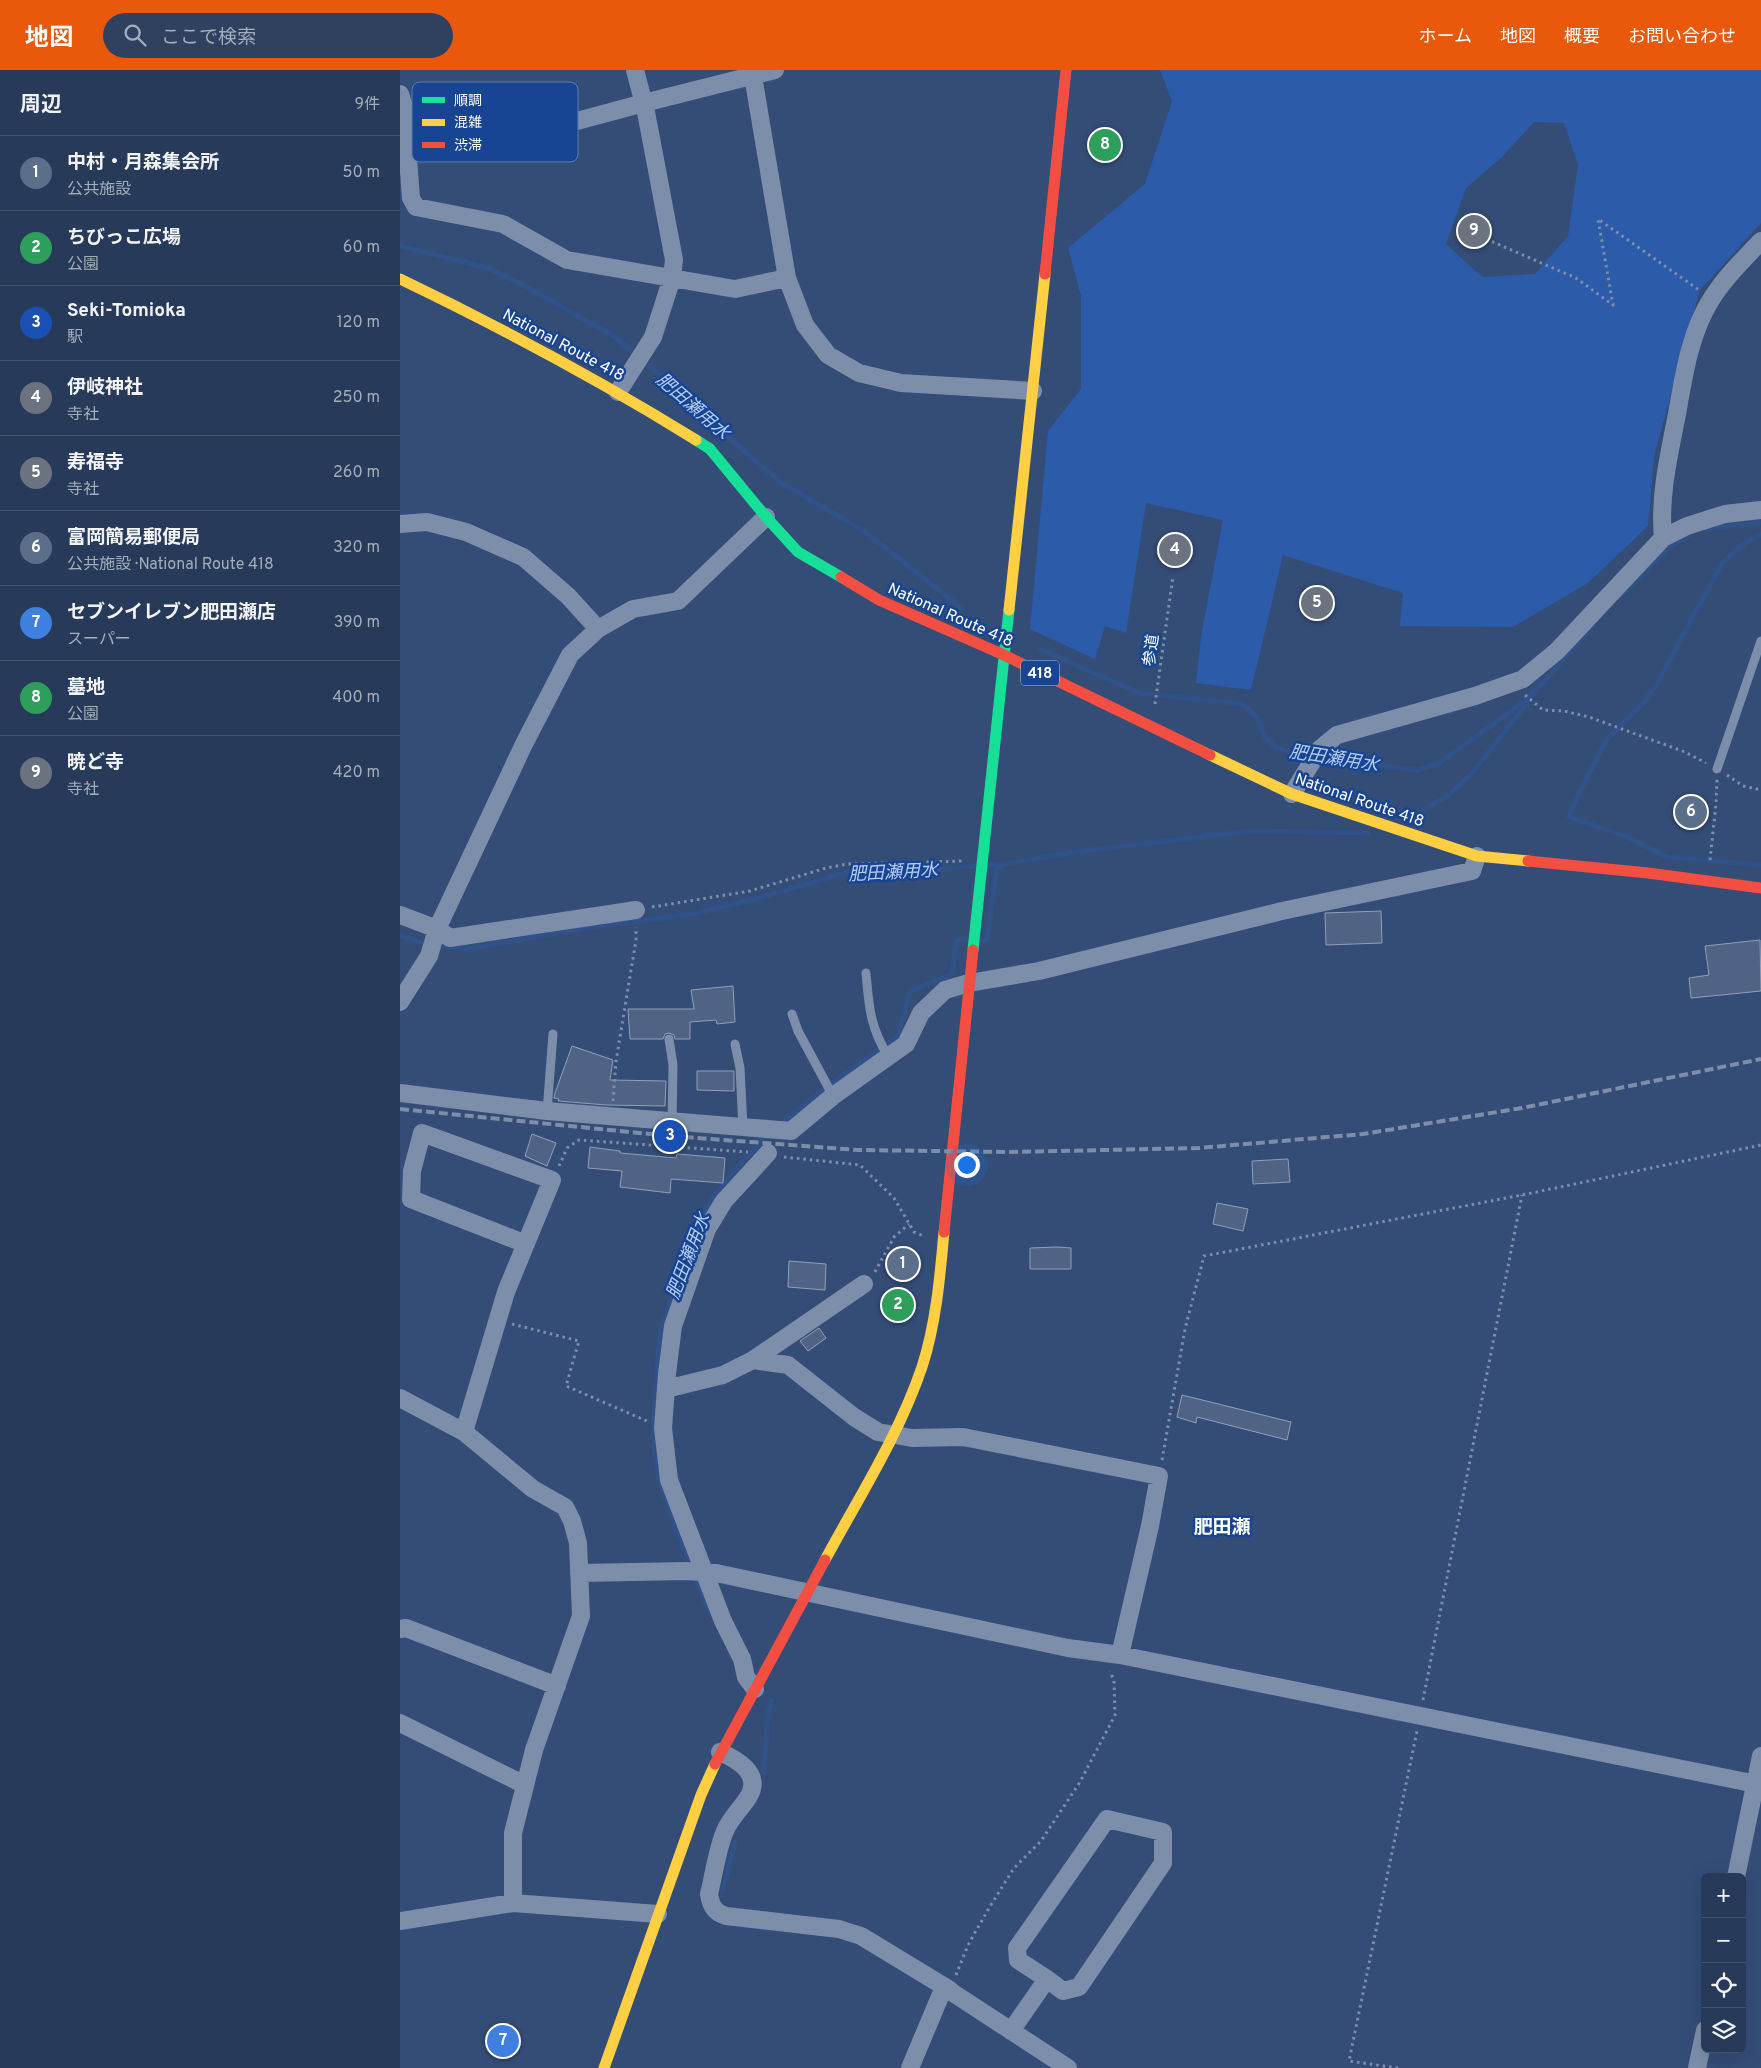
<!DOCTYPE html>
<html lang="ja">
<head>
<meta charset="utf-8">
<style>
	:root { --surface:#273a59; --page:#2f415f; --text:#f1f3f6; --muted:#a4adba; --line:#43546f; --accent:#ea580c }
	body { margin:0; font-family:Overpass,"Noto Sans JP",sans-serif; background:var(--page); color:var(--text) }
	.controls { position:absolute; right:15px; bottom:15px; display:grid; overflow:hidden; border-radius:8px; box-shadow:0 5px 20px #0002 }
	.controls button { width:45px; height:45px; display:grid; place-items:center; padding:0; border:0; border-bottom:1px solid var(--line); background:var(--surface); color:var(--text); font:25px sans-serif }
	.you { position:absolute; left:566px; top:1094px; width:18px; height:18px; margin:-12px; border:4px solid #fff; border-radius:50%; background:#1a73e8; box-shadow:0 0 0 8px #1a73e833 }
	.badge { display:grid; place-items:center; width:32px; height:32px; border-radius:50%; background:var(--accent); color:#fff; font-size:16px; font-weight:700 }
	.pin { position:absolute; translate:-50% -50%; border:2px solid #fff; box-shadow:0 1px 5px #0006 }
	.list { margin:0; padding:0; list-style:none }
	h2 { display:flex; justify-content:space-between; align-items:center; height:65px; margin:0; padding:0 20px; font-size:21px }
	h2 small { font-size:16px; font-weight:400; color:var(--muted) }
	.list li { display:grid; grid-template-columns:32px 1fr auto; gap:15px; align-items:center; box-sizing:border-box; height:75px; padding:0 20px; border-top:1px solid var(--line) }
	.list b { display:block; font-size:19px; white-space:nowrap }
	.list p { margin:0; font-size:16px; white-space:nowrap; color:var(--muted) }
	.list em { font-size:16px; font-style:normal; color:var(--muted) }
	.icon { flex:none; width:28px; height:28px; fill:none; stroke:currentColor; stroke-width:2; stroke-linecap:round; stroke-linejoin:round }
	.map { position:relative; flex:none; width:1361px; height:1998px; overflow:hidden }
	header { display:flex; align-items:center; gap:30px; box-sizing:border-box; height:70px; padding:0 25px; background:var(--accent); color:#fff }
	header strong { font-size:24px }
	nav { display:flex; gap:28px; margin-inline-start:auto; font-size:18px }
	.search { width:350px; height:45px; background:var(--page); display:flex; align-items:center; gap:12px; box-sizing:border-box; padding:0 18px; border-radius:28px; color:var(--muted); font-size:19px }
	main { display:flex }
	aside { flex:1; background:var(--surface) }
	.map>svg:first-child { display:block }
	.green { fill:#2c5ba9; fill-rule:evenodd }
	.lines { fill:none; stroke-linecap:round; stroke-linejoin:round }
	.stream { stroke:#315189; stroke-width:5 }
	.building { fill:#4f6385; stroke:#91a0b8 }
	.path { stroke:#7c8eaa; stroke-width:3; stroke-dasharray:2.5 4; stroke-linecap:butt }
	.lane { stroke:#7c8eaa; stroke-width:9 }
	.street { stroke:#7c8eaa; stroke-width:18 }
	.fast { stroke:#16e098; stroke-width:11 }
	.slow { stroke:#ffcf43; stroke-width:11 }
	.jam { stroke:#f24e42; stroke-width:11 }
	.rail { stroke:#7d8ea9; stroke-width:4; stroke-dasharray:9 4; stroke-linecap:butt }
	.labels { text-anchor:middle; stroke-width:5; stroke-linejoin:round; paint-order:stroke }
	.shield { fill:#184593; stroke:#bac7df; stroke-width:1 }
	.shield-label { font-size:15px; font-weight:bold; fill:#fff }
	.street-label { font-size:16px; fill:#fff; stroke:#184593 }
	.water-label { font-size:18px; font-style:italic; fill:#b5cef7; stroke:#184593 }
	.quarter-label { font-size:19px; font-weight:bold; fill:#fff; stroke:#184593 }
	.key { fill:#184593; stroke:#5d7db3; stroke-width:1 }
	.key-label { font-size:14px; fill:#fff }
</style>
</head>
<body>
<header>
<strong>地図</strong>
<div class="search"><svg class="icon" aria-label="search" viewBox="0 0 24 24"><circle cx="10" cy="10" r="6"/><path d="M15 15l6 6"/></svg>ここで検索</div>
<nav><a>ホーム</a><a>地図</a><a>概要</a><a>お問い合わせ</a></nav>
</header>
<main>
<aside>
<h2>周辺<small>9件</small></h2>
<ul class="list">
<li><span class="badge" style="background:#5c6f8a">1</span><div><b>中村・月森集会所</b><p>公共施設</p></div><em>50 m</em></li>
<li><span class="badge" style="background:#2e9e5b">2</span><div><b>ちびっこ広場</b><p>公園</p></div><em>60 m</em></li>
<li><span class="badge" style="background:#1a4fb4">3</span><div><b>Seki-Tomioka</b><p>駅</p></div><em>120 m</em></li>
<li><span class="badge" style="background:#6b7280">4</span><div><b>伊岐神社</b><p>寺社</p></div><em>250 m</em></li>
<li><span class="badge" style="background:#6b7280">5</span><div><b>寿福寺</b><p>寺社</p></div><em>260 m</em></li>
<li><span class="badge" style="background:#5c6f8a">6</span><div><b>富岡簡易郵便局</b><p>公共施設 · National Route 418</p></div><em>320 m</em></li>
<li><span class="badge" style="background:#3f7fe0">7</span><div><b>セブンイレブン肥田瀬店</b><p>スーパー</p></div><em>390 m</em></li>
<li><span class="badge" style="background:#2e9e5b">8</span><div><b>墓地</b><p>公園</p></div><em>400 m</em></li>
<li><span class="badge" style="background:#6b7280">9</span><div><b>暁ど寺</b><p>寺社</p></div><em>420 m</em></li>
</ul>
</aside>
<div class="map">
<svg width="1361" height="1998" viewBox="0 0 1361 1998">
	<rect width="100%" height="100%" fill="#344d77"/>
	<path class="green" d="M760 0H1361V153L1300 220 1254 386 1248 456 1188 513 1113 557 1000 556 1003 523 883 485 851 620 796 613 801 566 823 450 746 433 726 563 705 556 695 589 630 559 648 361 681 319V226L668 178 745 114 772 31ZM1134 52 1164 53 1178 95 1168 166 1135 204 1082 207 1046 174 1066 118 1101 88Z"/>
	<g class="lines">
		<path class="stream" d="M0 176 88 198 123 215 215 267 269 312 307 349 380 412 465 462 563 539
			M1304 459 1361 453
			M1361 464 1345 473 1322 493 1255 617 1241 636 1207 669 1177 727 1169 747 1225 766 1267 787 1361 795
			M1219 527 1267 479 1291 464
			M640 579 739 623 843 634 857 647 865 667 876 678 911 687
			M1141 615 1193 555
			M920 688 1017 700 1038 694 1118 636 1142 613
			M1007 750 1048 726 1073 702 1133 625
			M588 795 606 794 674 782 852 761 968 763
			M0 865 22 873 68 879 186 858 293 844 362 827 455 800H533L575 796
			M581 871H587L597 797 603 795
			M379 1055 431 1014 498 966 510 921 552 904 557 869 568 870
			M291 1498 259 1411 253 1368 259 1266 296 1156 313 1127 347 1086 358 1077 359 1070 366 1064
			M294 1506 311 1544
			M364 1703 368 1645 372 1630
			M323 1821 335 1772"/>
	</g>
	<path class="building" d="M981 841 982 873 926 875 925 843Z
		M1360 870 1361 921 1291 928 1289 908 1309 905 1305 876Z
		M333 916 335 952 317 954 316 950 290 952V969H275L274 965 269 963 265 964 263 969H230L228 939H294L291 920Z
		M172 976 213 990 210 1010 266 1011 265 1036 206 1035 158 1031 159 1029 154 1028 155 1023Z
		M297 1001H334V1021L297 1020Z
		M132 1064 156 1073 147 1096 125 1086Z
		M190 1077 220 1081V1083L276 1088 277 1084 325 1088 323 1113 271 1109 270 1123 220 1117 222 1101 188 1098Z
		M888 1089 890 1112 853 1114 852 1091Z
		M817 1133 848 1139 843 1161 813 1154Z
		M657 1177 671 1178V1199H630V1178Z
		M389 1191 426 1194 425 1220 388 1217Z
		M419 1258 426 1268 408 1281 400 1271Z
		M782 1325 891 1352 887 1370 797 1347 796 1353 777 1347Z"/>
	<g class="lines">
		<path class="path" d="M1086 169 1176 208 1213 235 1198 149 1299 220
			M1125 625 1143 640 1164 641 1189 647 1285 682 1306 693
			M755 634 773 506
			M1327 705 1343 716 1361 720
			M1310 790 1316 734 1317 709
			M252 837 350 821 426 798 447 794 563 791
			M213 1031 216 991 236 870V857
			M384 1087 460 1095 494 1128 514 1162 524 1166
			M159 1096 167 1078 179 1070 348 1082
			M475 1202 494 1167 509 1154
			M112 1254 179 1271 166 1316 247 1351
			M762 1390 785 1259 804 1186 1122 1125 1361 1075
			M1023 1630 1122 1125
			M556 1905 568 1875 589 1838 614 1798 641 1771 680 1712 715 1645 714 1611 710 1601
			M998 1998 949 1991 1017 1661"/>
		<path class="lane" d="M1317 699 1361 571
			M466 903C469 937 470 957 488 986
			M392 944 398 961 433 1026
			M269 969 273 995 272 1052
			M335 974 340 998 343 1058
			M147 1041 153 964"/>
		<path class="street" d="M353 6 387 208
			M0 24 4 37 11 128 16 137 103 154 167 190 335 219 387 208 405 255 428 285 459 303 501 313 633 321
			M7 80 95 73 244 33 375 0
			M218 322 253 267 272 208 274 190 246 42 235 0
			M0 454 27 452 66 462 123 487 168 526 198 559
			M1263 468C1259 426 1269 385 1277 344 1284 305 1290 262 1312 228 1325 207 1344 189 1361 171
			M892 724 920 679 937 665 1075 626 1123 609 1157 581 1263 468 1287 456 1325 444 1361 440
			M0 845 37 859 50 868 236 840
			M0 932 29 886 37 859 124 674 170 585 198 559 233 539 278 531 366 447
			M0 1023 147 1041 391 1061 433 1026 506 974 521 943 545 920 569 913 639 901 882 841 1072 801 1077 786
			M353 1290 464 1214
			M266 1319 323 1305 353 1290 388 1295 454 1347 478 1362 512 1368 563 1367 759 1406 750 1456 720 1585
			M0 1328 64 1362 133 1419 165 1437 172 1451 178 1473 181 1546 134 1680 113 1763V1833
			M64 1362 106 1222 152 1110 22 1063 12 1101 11 1129 126 1174
			M179 1503 287 1501 316 1503 668 1578 720 1585 1361 1715
			M0 1559 6 1558 157 1616
			M355 1619 346 1607 342 1589 323 1551 269 1410 263 1358 267 1304 273 1256 307 1159 324 1131 368 1083
			M0 1653 125 1715
			M320 1682C336 1689 362 1703 349 1726 342 1738 331 1747 325 1761 317 1780 314 1804 309 1824 311 1836 314 1842 326 1846L439 1859 461 1866 550 1920
			M1336 1807 1361 1686
			M0 1851 113 1833 258 1844
			M544 1917 668 1998
			M611 1961 647 1909 618 1890 617 1878 707 1749 763 1762V1793L679 1917 663 1921 647 1909
			M510 1998 544 1917
			M1297 1998 1305 1960"/>
		<path class="fast" d="M296 370 310 379 366 447 398 482 441 507
			M573 880 609 540"/>
		<path class="slow" d="M0 209C102 258 201 311 296 370
			M609 540 645 204
			M810 685 892 724 1077 786 1128 791
			M425 1490C459 1427 499 1365 522 1297 536 1254 540 1207 544 1162
			M204 1998 301 1725 315 1694"/>
		<path class="jam" d="M645 204 666 0
			M441 507 479 530 604 585 810 685
			M1128 791 1248 803 1361 818
			M544 1162 573 880
			M315 1694 425 1490"/>
		<path class="rail" d="M0 1039 270 1066 458 1080 611 1082 799 1078 963 1064 1122 1038 1361 989"/>
	</g>
	<g class="labels">
		<rect class="shield" x="621" y="590.5" width="38" height="25" rx="4"/>
		<g class="shield-label">
			<text x="640" y="608">418</text>
		</g>
		<g class="street-label">
			<text transform="translate(164 274) rotate(28)" y="6">National Route 418</text>
			<text transform="translate(551 544) rotate(24)" y="6">National Route 418</text>
			<text transform="translate(750 580) rotate(-82)" y="6">参道</text>
			<text transform="translate(960 729) rotate(19)" y="6">National Route 418</text>
		</g>
		<g class="water-label">
			<text transform="translate(293 336) rotate(41)" y="6">肥田瀬用水</text>
			<text transform="translate(934 688) rotate(9)" y="6">肥田瀬用水</text>
			<text transform="translate(493 802) rotate(-3)" y="6">肥田瀬用水</text>
			<text transform="translate(288 1186) rotate(-69)" y="6">肥田瀬用水</text>
		</g>
		<g class="quarter-label">
			<text x="822" y="1463">肥田瀬</text>
		</g>
	</g>
	<rect x="12" y="12" width="166" height="80" rx="8" class="key"/>
	<rect x="22" y="27" width="23" height="6" fill="#16e098"/>
	<rect x="22" y="49" width="23" height="7" fill="#ffcf43"/>
	<rect x="22" y="72" width="23" height="6" fill="#f24e42"/>
	<g class="key-label">
		<text x="54" y="35">順調</text>
		<text x="54" y="57">混雑</text>
		<text x="54" y="80">渋滞</text>
	</g>
</svg>
<div class="controls">
<button>+</button>
<button>−</button>
<button><svg class="icon" aria-label="locate" viewBox="0 0 24 24"><circle cx="12" cy="12" r="6"/><path d="M12 2v4M12 18v4M2 12h4M18 12h4"/></svg></button>
<button><svg class="icon" aria-label="layers" viewBox="0 0 24 24"><path d="M12 4l9 5-9 5-9-5zM3 14l9 5 9-5"/></svg></button>
</div>
<div class="you"></div>
<div class="pin badge" style="left:503px;top:1194px;background:#5c6f8a">1</div>
<div class="pin badge" style="left:498px;top:1235px;background:#2e9e5b">2</div>
<div class="pin badge" style="left:270px;top:1066px;background:#1a4fb4">3</div>
<div class="pin badge" style="left:775px;top:480px;background:#6b7280">4</div>
<div class="pin badge" style="left:917px;top:533px;background:#6b7280">5</div>
<div class="pin badge" style="left:1291px;top:742px;background:#5c6f8a">6</div>
<div class="pin badge" style="left:103px;top:1971px;background:#3f7fe0">7</div>
<div class="pin badge" style="left:705px;top:75px;background:#2e9e5b">8</div>
<div class="pin badge" style="left:1074px;top:161px;background:#6b7280">9</div>
</div>
</main>
</body>
</html>
